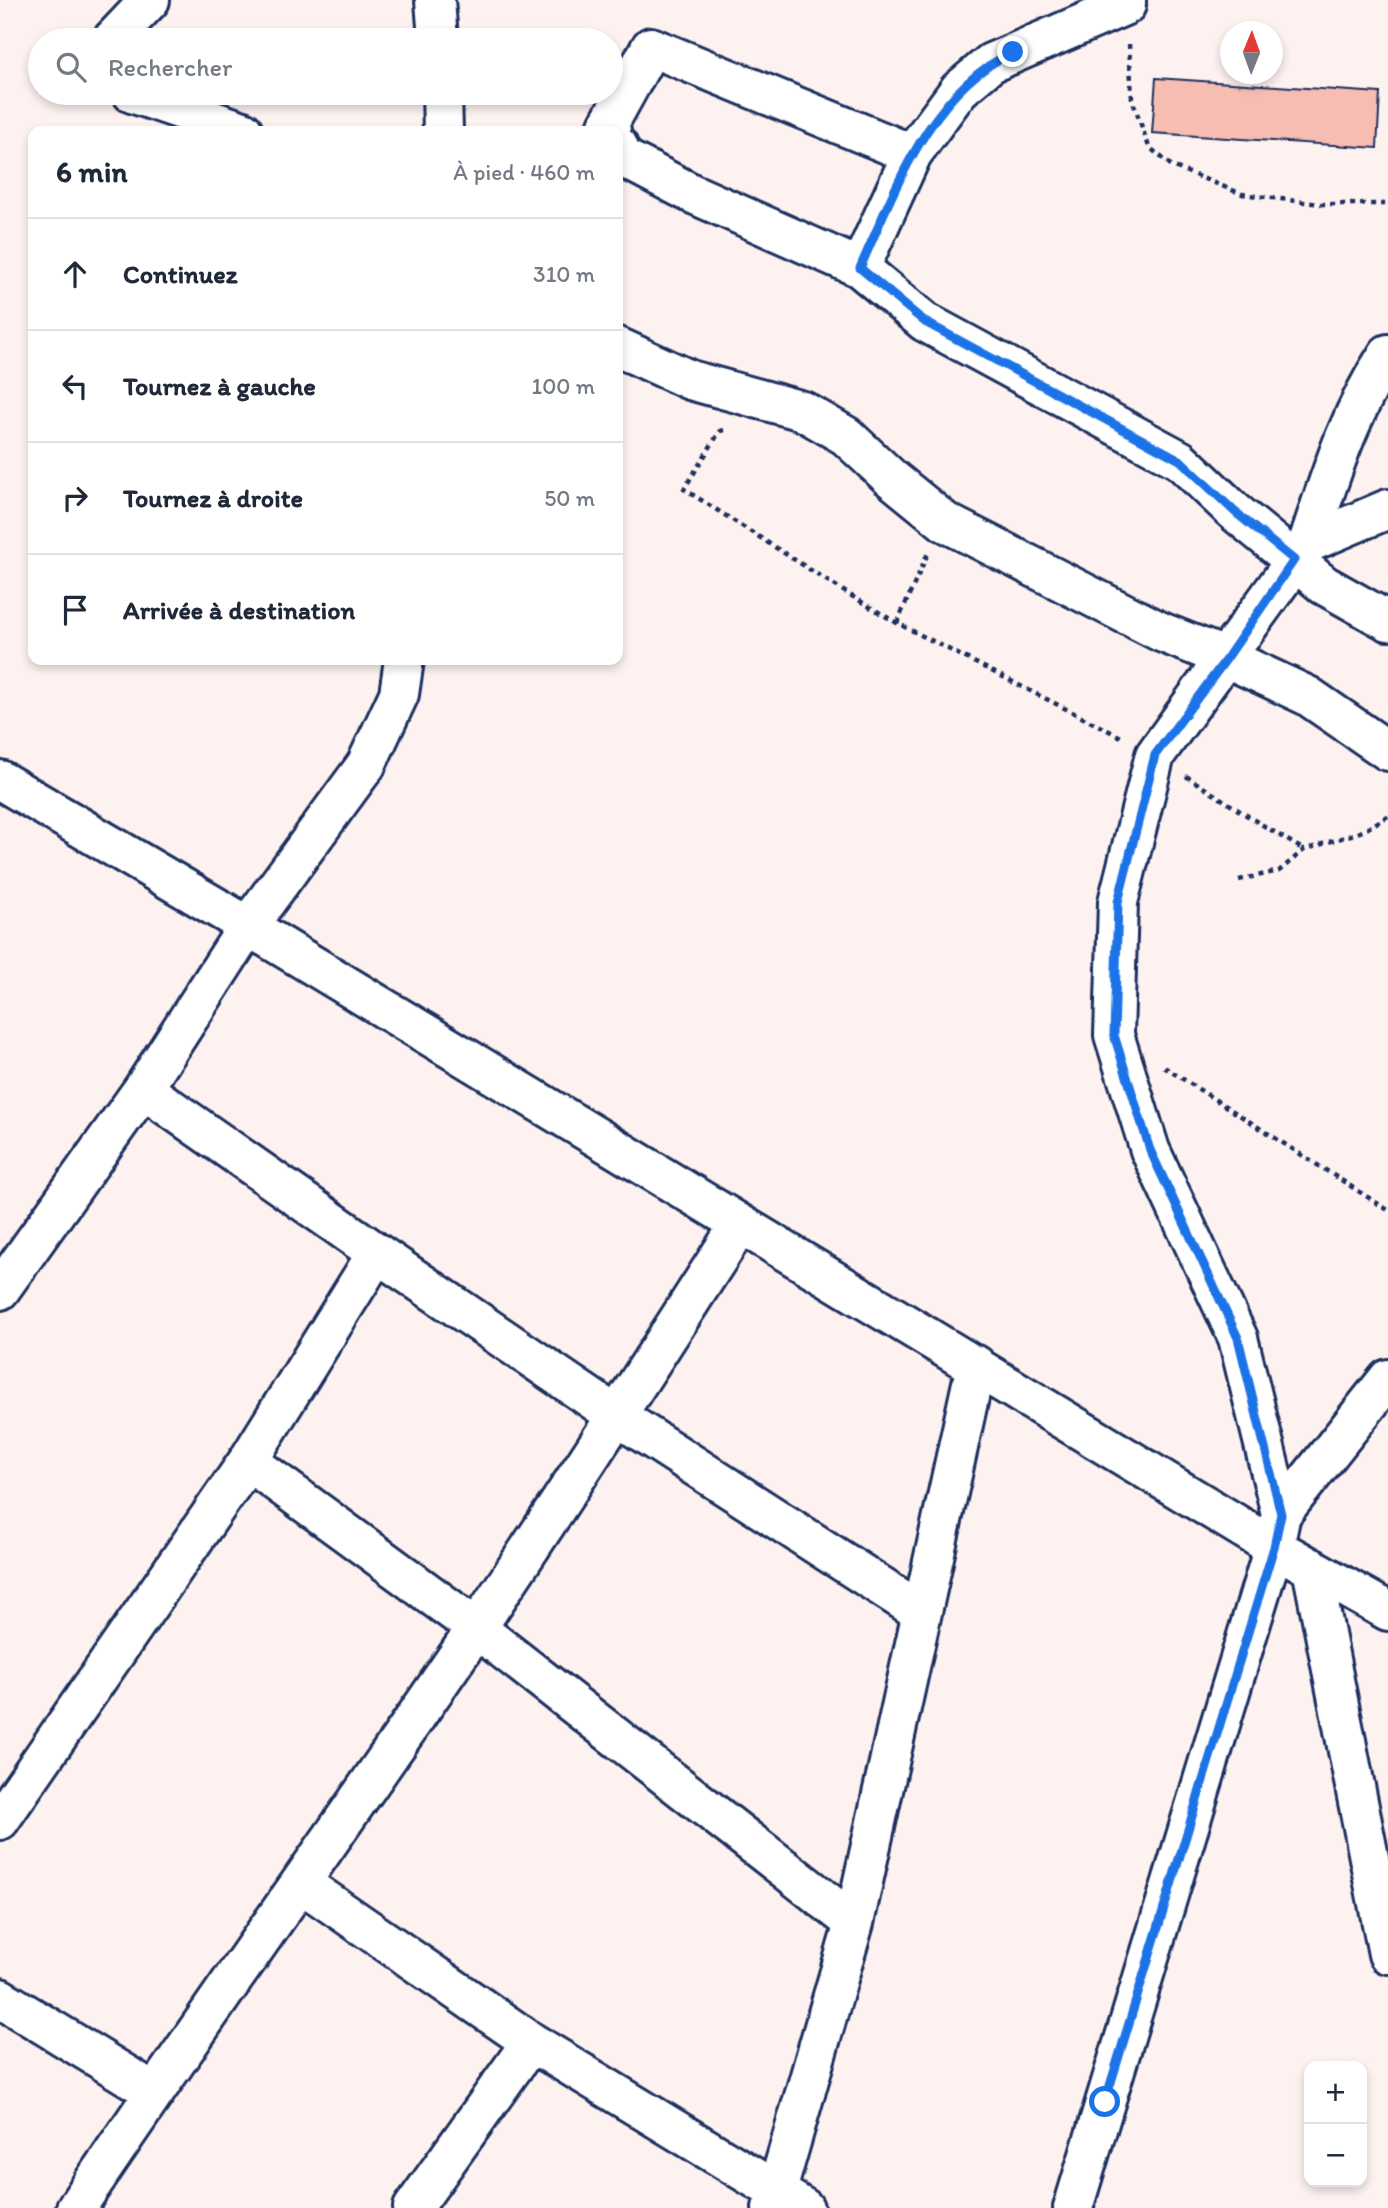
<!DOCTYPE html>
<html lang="fr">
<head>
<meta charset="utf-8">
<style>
	:root { --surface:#fff; --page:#f2f2f3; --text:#1f2937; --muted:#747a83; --line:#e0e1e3 }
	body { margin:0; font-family:Itim,sans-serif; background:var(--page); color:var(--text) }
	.controls { position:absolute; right:21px; bottom:21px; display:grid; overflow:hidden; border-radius:14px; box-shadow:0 4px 10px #0003 }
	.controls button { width:63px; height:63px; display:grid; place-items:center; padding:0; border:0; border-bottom:2px solid var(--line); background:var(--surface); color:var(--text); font:35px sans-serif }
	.compass { position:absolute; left:1220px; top:21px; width:63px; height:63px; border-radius:50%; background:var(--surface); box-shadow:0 4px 10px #0003; rotate:1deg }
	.stop { position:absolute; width:21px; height:21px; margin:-16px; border:5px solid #1a73e8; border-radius:50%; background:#fff }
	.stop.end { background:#1a73e8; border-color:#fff; box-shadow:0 2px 7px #0008 }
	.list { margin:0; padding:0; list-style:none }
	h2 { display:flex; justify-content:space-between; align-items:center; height:91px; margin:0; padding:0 28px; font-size:30px }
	h2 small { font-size:23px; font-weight:400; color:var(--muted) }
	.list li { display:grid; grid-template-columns:46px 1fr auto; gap:21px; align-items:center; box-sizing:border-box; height:112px; padding:0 28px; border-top:2px solid var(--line) }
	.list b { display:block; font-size:26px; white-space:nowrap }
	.list em { font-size:23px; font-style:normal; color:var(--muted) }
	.icon { flex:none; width:38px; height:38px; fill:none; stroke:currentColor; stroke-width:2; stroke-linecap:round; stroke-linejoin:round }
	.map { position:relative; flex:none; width:1388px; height:2208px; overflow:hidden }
	.search { position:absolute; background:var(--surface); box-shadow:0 4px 10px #0003; left:28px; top:28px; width:595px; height:77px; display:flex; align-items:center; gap:18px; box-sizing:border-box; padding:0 24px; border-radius:38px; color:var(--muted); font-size:26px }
	.panel { position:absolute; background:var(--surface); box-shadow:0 4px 10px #0003; left:28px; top:126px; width:595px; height:539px; border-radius:14px }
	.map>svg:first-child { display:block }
	.building { fill:#f7bcb2; stroke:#1b2f5e; stroke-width:2 }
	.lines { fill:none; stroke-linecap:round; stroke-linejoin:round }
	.minor-casing { stroke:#1b2f5e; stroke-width:44 }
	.path { stroke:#1b2f5e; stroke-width:4.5; stroke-dasharray:5 5; stroke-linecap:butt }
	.minor { stroke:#fff; stroke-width:38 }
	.route { stroke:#1a73e8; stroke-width:9 }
</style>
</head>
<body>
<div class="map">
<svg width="1388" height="2208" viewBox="0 0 1388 2208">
	<rect width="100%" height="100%" fill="#fdf2f0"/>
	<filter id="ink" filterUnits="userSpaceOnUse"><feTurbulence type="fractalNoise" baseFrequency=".0143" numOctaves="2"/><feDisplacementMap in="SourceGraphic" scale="14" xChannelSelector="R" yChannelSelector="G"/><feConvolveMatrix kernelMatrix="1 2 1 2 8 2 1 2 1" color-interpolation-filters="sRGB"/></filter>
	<g filter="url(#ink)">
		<path class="building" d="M1156 78 1380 93 1377 148 1152 133Z"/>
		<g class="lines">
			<g class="minor-casing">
				<path id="minor" d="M435 0 438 40
					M112 40 150 0
					M132 93 243 131
					M442 93 443 131
					M611 131 608 125 651 47 912 154 860 268
					M618 146 622 157 691 193 860 268 925 322 1180 460 1235 512 1324 585 1388 621
					M912 154 959 90 991 63 1126 5V0
					M618 347 690 380 803 411 846 436 891 478 945 522 1161 632 1227 658 1308 696 1388 751
					M1308 543C1331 474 1348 416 1388 354
					M0 780 248 926 1274 1547 1388 1611
					M143 1089 377 1253 617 1416 921 1612
					M0 1290 143 1089 248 926 366 765 399 694 404 660
					M248 1461 476 1628 854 1923
					M1281 1514 1238 1338 1150 1150 1114 1035 1118 902 1155 755 1308 543 1388 509
					M1312 1568 1388 1954
					M0 1820 248 1461 377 1253
					M301 1883 531 2042 804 2208
					M0 1998 154 2092
					M76 2208C207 2013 344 1823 476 1629 566 1495 653 1360 740 1224
					M413 2208 531 2042
					M772 2208 854 1923 976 1365
					M1073 2208 1274 1547 1281 1514 1388 1379"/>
			</g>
			<path class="path" d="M1129 44 1132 99 1149 147 1172 166 1242 194 1320 204H1388
				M724 430 720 431 684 489 845 592 897 623 1125 739
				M897 623 928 553
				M1186 776 1251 818 1304 850
				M1239 880 1279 871 1304 850 1363 831 1388 816
				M1164 1067 1388 1210"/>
			<use href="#minor" class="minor"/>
		</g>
	</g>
	<g class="lines" filter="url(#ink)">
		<path class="route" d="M1013 52C930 90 895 190 860 268L925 322 1180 460 1235 512 1294 560 1227 658 1155 755 1118 902 1114 1035 1150 1150 1238 1338 1281 1514 1274 1547 1105 2102"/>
	</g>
</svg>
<div class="controls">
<button>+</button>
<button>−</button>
</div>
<svg class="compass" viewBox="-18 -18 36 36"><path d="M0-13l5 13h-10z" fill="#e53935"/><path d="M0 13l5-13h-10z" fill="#747a83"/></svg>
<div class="stop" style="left:1105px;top:2102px"></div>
<div class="stop end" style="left:1013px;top:52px"></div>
<div class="search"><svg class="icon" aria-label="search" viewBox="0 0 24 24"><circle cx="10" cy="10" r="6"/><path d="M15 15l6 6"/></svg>Rechercher</div>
<section class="panel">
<h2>6 min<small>À pied · 460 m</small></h2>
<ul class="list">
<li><svg class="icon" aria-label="ahead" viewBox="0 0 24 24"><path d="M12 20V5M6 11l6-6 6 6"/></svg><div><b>Continuez</b></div><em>310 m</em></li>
<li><svg class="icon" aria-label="left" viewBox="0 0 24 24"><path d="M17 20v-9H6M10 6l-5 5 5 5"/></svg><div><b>Tournez à gauche</b></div><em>100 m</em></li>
<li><svg class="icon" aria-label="right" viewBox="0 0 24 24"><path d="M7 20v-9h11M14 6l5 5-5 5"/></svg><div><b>Tournez à droite</b></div><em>50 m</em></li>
<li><svg class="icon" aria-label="arrive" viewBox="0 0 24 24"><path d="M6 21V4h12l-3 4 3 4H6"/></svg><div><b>Arrivée à destination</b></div></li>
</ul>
</section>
</div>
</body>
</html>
